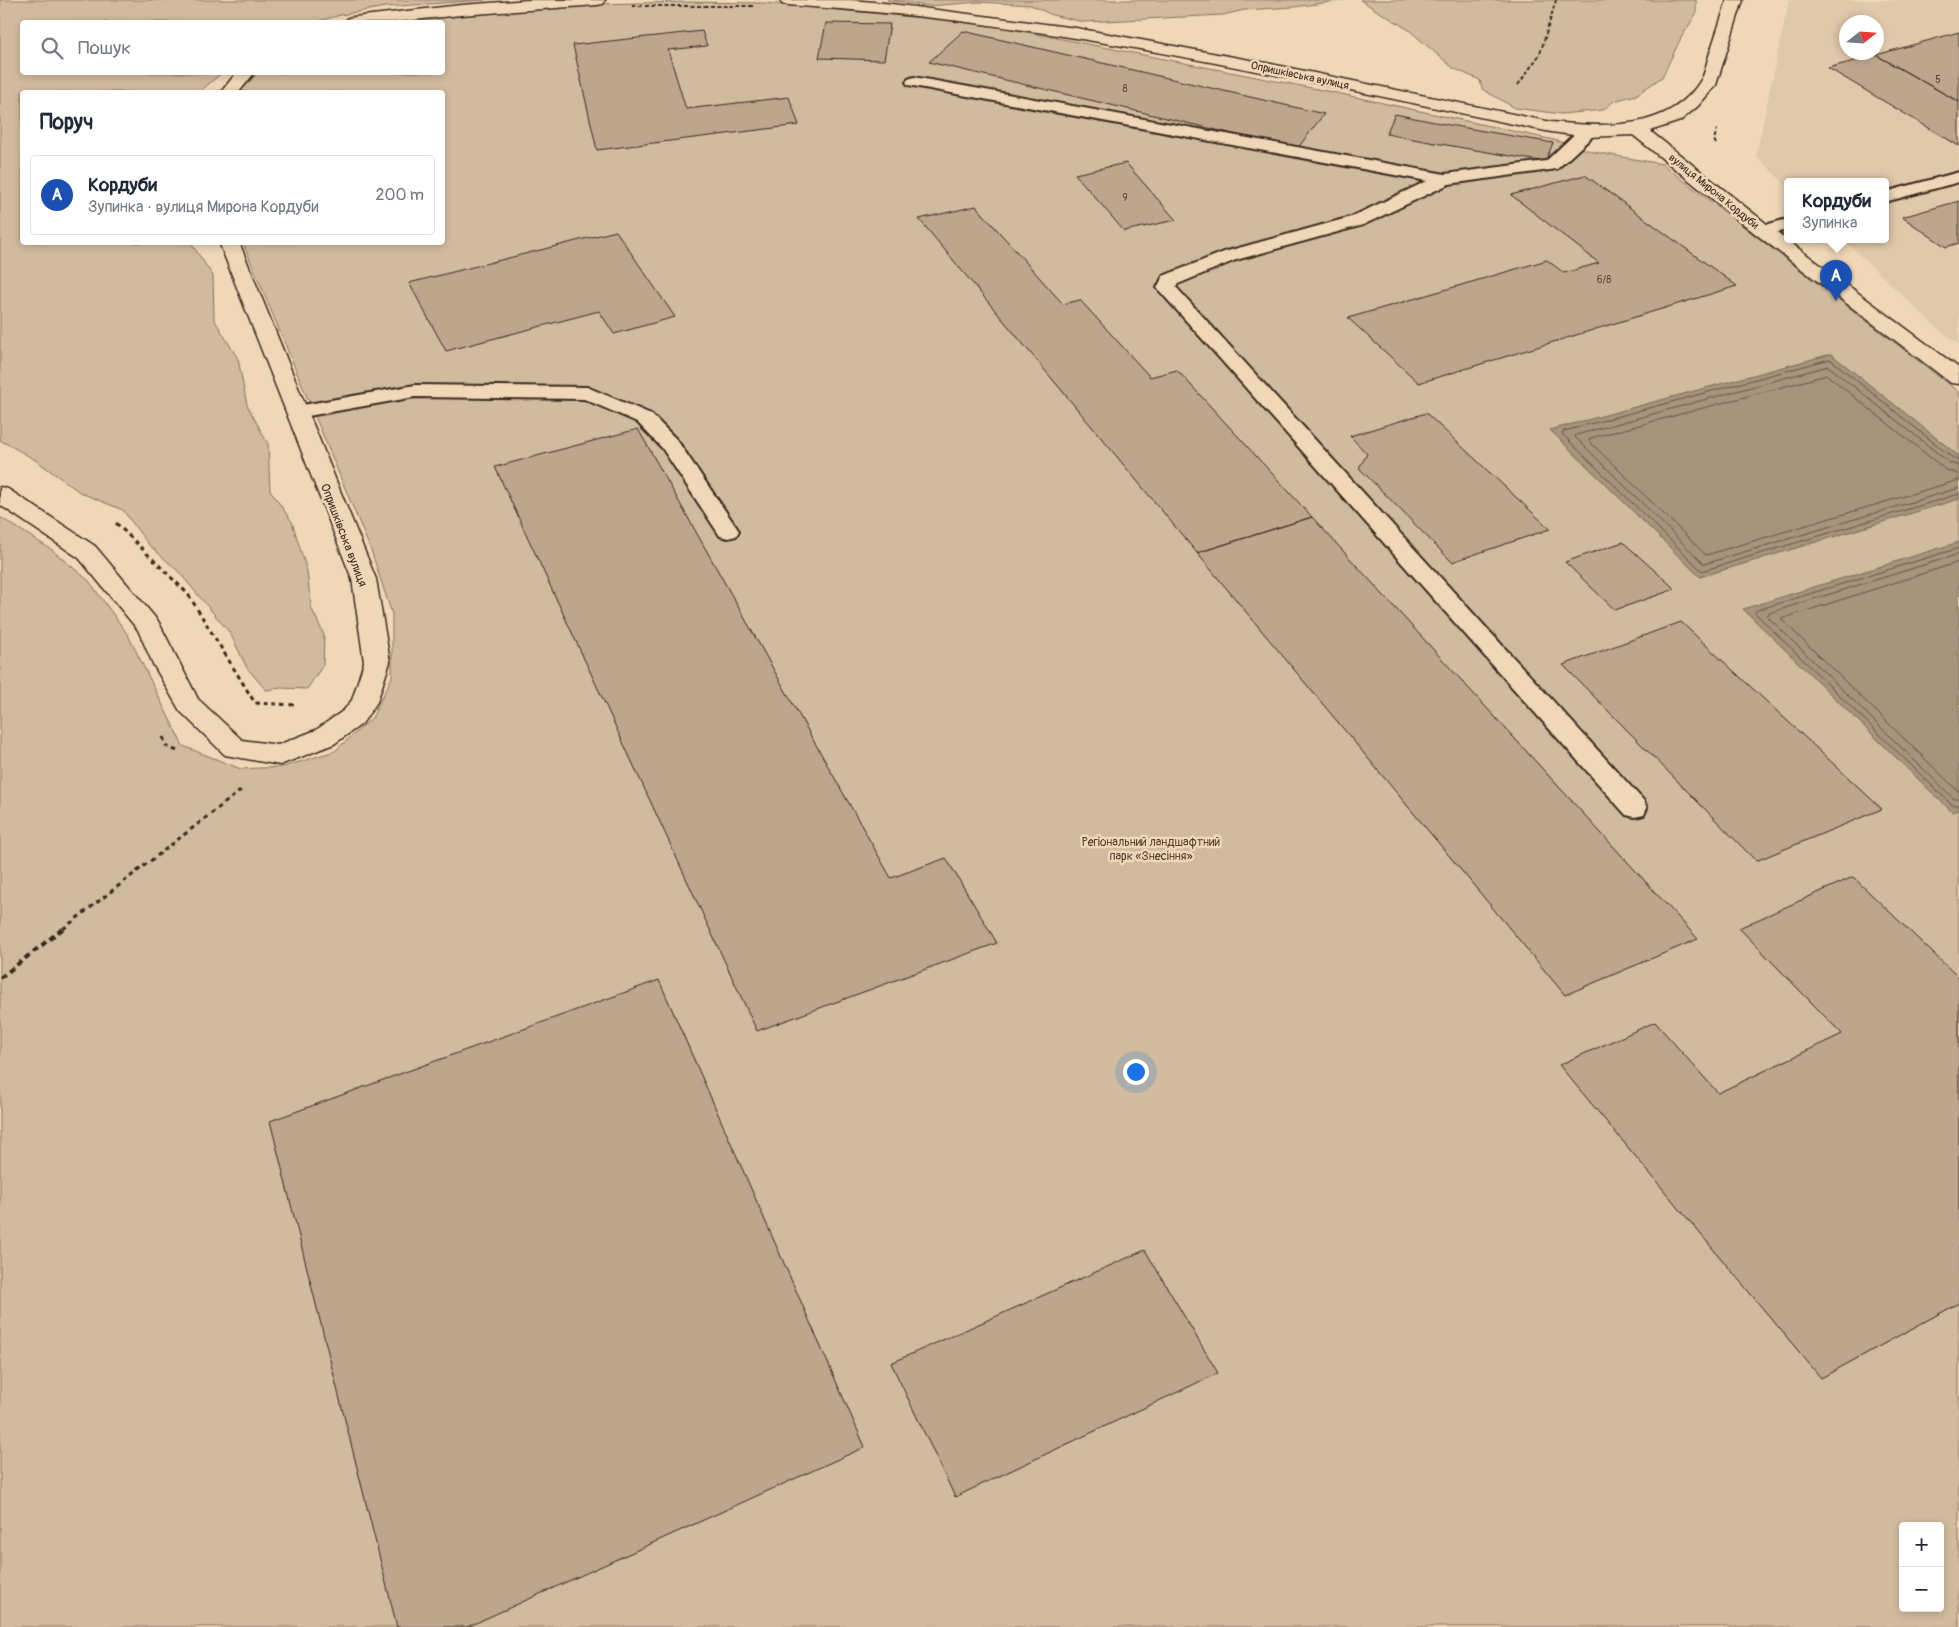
<!DOCTYPE html>
<html lang="uk">
<head>
<meta charset="utf-8">
<style>
	:root { --surface:#fff; --page:#f6f6f7; --text:#1f2937; --muted:#747a83; --line:#e0e1e3; --accent:#c8321e }
	body { margin:0; font-family:Pangolin,sans-serif; background:var(--page); color:var(--text) }
	.controls { position:absolute; right:15px; bottom:15px; display:grid; overflow:hidden; border-radius:5px; box-shadow:0 2px 8px #0003 }
	.controls button { width:45px; height:45px; display:grid; place-items:center; padding:0; border:0; border-bottom:1px solid var(--line); background:var(--surface); color:var(--text); font:25px sans-serif }
	.compass { position:absolute; left:1839px; top:15px; width:45px; height:45px; border-radius:50%; background:var(--surface); box-shadow:0 2px 8px #0003; rotate:73deg }
	.you { position:absolute; left:1135px; top:1071px; width:18px; height:18px; margin:-12px; border:4px solid #fff; border-radius:50%; background:#1a73e8; box-shadow:0 0 0 8px #1a73e833 }
	.badge { display:grid; place-items:center; width:32px; height:32px; border-radius:50%; background:var(--accent); color:#fff; font-size:16px; font-weight:700 }
	.pin { position:absolute; translate:-50% -41px; filter:drop-shadow(0 1px 2px #0008) }
	.pin::after { content:''; position:absolute; top:26px; width:18px; height:15px; background:inherit; clip-path:polygon(0 0,100% 0,50% 100%) }
	.popup { position:absolute; left:1784px; top:178px; width:105px; height:65px; box-sizing:border-box; display:grid; place-content:center; border-radius:5px; background:var(--surface); filter:drop-shadow(0 1px 4px #0005); font-size:16px; white-space:nowrap; color:var(--muted) }
	.popup b { font-size:19px; color:var(--text) }
	.popup::after { content:''; position:absolute; left:50%; top:100%; margin-left:-10px; border:10px solid transparent; border-top-color:var(--surface) }
	.list { margin:0; padding:0; list-style:none }
	h2 { display:flex; justify-content:space-between; align-items:center; height:65px; margin:0; padding:0 20px; font-size:21px }
	h2 small { font-size:16px; font-weight:400; color:var(--muted) }
	.list li { display:grid; grid-template-columns:32px 1fr auto; gap:15px; align-items:center; box-sizing:border-box; height:80px; margin:0 10px 10px; padding:0 10px; border:1px solid var(--line); border-radius:5px }
	.list b { display:block; font-size:19px; white-space:nowrap }
	.list p { margin:0; font-size:16px; white-space:nowrap; color:var(--muted) }
	.list em { font-size:16px; font-style:normal; color:var(--muted) }
	.icon { flex:none; width:28px; height:28px; fill:none; stroke:currentColor; stroke-width:2; stroke-linecap:round; stroke-linejoin:round }
	.map { position:relative; flex:none; width:1959px; height:1627px; overflow:hidden }
	.search { position:absolute; background:var(--surface); box-shadow:0 2px 8px #0003; left:20px; top:20px; width:425px; height:55px; display:flex; align-items:center; gap:12px; box-sizing:border-box; padding:0 18px; border-radius:5px; color:var(--muted); font-size:19px }
	.panel { position:absolute; background:var(--surface); box-shadow:0 2px 8px #0003; left:20px; top:90px; width:425px; height:155px; border-radius:5px }
	.map>svg:first-child { display:block }
	.built { fill:#e0c8aa; fill-rule:evenodd }
	.green { fill:#d1bb9e; stroke:#86725e; fill-rule:evenodd }
	.water { fill:#a8937b; stroke:#7c6956 }
	.lines { fill:none; stroke-linecap:round; stroke-linejoin:round }
	.shore { stroke:#675443; stroke-width:1 }
	.building { fill:#bda68c; stroke:#3b2a1e }
	.lane-casing { stroke:#3b2a1e; stroke-width:4 }
	.secondary-casing { stroke:#3b2a1e; stroke-width:3 }
	.path-far2 { stroke:#3b2a1e; stroke-width:2; stroke-dasharray:4 2.5; stroke-linecap:butt }
	.path-far1 { stroke:#3b2a1e; stroke-width:3; stroke-dasharray:4.5 4; stroke-linecap:butt }
	.path { stroke:#3b2a1e; stroke-width:4; stroke-dasharray:6 4.5; stroke-linecap:butt }
	.lane { fill:#efd7b7; fill-rule:evenodd }
	.secondary { fill:#efd7b7; fill-rule:evenodd }
	.labels { text-anchor:middle; stroke-width:5; stroke-linejoin:round; paint-order:stroke }
	.number-label { font-size:10px; fill:#5c493a }
	.far-street-label { font-size:11px; fill:#3b2a1e; stroke:#efd7b7 }
	.street-label { font-size:12px; fill:#3b2a1e; stroke:#efd7b7 }
	.park-label { font-size:12px; fill:#524031; stroke:#efd7b7 }
</style>
</head>
<body>
<div class="map">
<svg width="1959" height="1627" viewBox="0 0 1959 1627">
	<rect width="100%" height="100%" fill="#efd7b7"/>
	<filter id="ink" filterUnits="userSpaceOnUse"><feTurbulence type="fractalNoise" baseFrequency=".02" numOctaves="2"/><feDisplacementMap in="SourceGraphic" scale="10" xChannelSelector="R" yChannelSelector="G"/><feConvolveMatrix kernelMatrix="1 2 1 2 8 2 1 2 1" color-interpolation-filters="sRGB"/></filter>
	<g filter="url(#ink)">
		<path class="built" d="M1789 0H1959V344L1938 329 1844 240H1885V182H1787V186L1756 156ZM1846 22H1876V52H1846Z"/>
		<path class="green" d="M0 0H485L385 7 341 15 315 22H22V72L222 73 199 92H22V242L191 243 213 276 214 319 238 359 247 405 268 444 270 490 292 522 307 571 311 607 324 635 323 665 307 689 281 688 266 690 247 668 230 633 178 571 148 544 123 510 81 493 34 459 0 440Z
			M887 0H1344L1294 7 1244 10 1223 15 1084 22 1052 15 1031 5 979 2 929 6Z
			M1360 0H1696V14L1681 38 1662 77 1636 95 1614 101 1603 110 1561 114 1515 108 1482 89 1480 80 1453 68 1409 30Z
			M685 2 762 3 945 16 1332 92 1554 140 1594 152 1662 164 1959 392V1627H0V517L52 550 89 581 128 635 183 746 241 769 283 767 335 751 372 718 392 677V614L372 553 243 243 442 242V92H240L258 73 442 72V22H389L594 4ZM1903 1526H1940V1608H1903Z"/>
		<path class="water" d="M1831 354 1959 456V499L1700 577 1550 430Z
			M1959 542V810L1952 812 1743 609Z"/>
		<g class="lines">
			<path class="shore" d="M1959 460 1954 459 1830 359 1564 431 1562 434 1702 571 1959 494
				M1959 466 1950 463 1828 366 1576 435 1575 437 1704 564 1959 488
				M1959 474 1946 470 1827 375 1591 438 1589 441 1706 555 1959 480
				M1959 548 1757 610 1755 613 1952 805H1959
				M1959 554 1769 613 1767 616 1954 799H1959
				M1959 562 1781 619 1959 792"/>
		</g>
		<path class="building" d="M826 23 890 24 884 60 819 58Z
			M702 31 707 46 668 50 686 109 789 97 799 125 597 150 573 45Z
			M963 31 1324 114 1297 149 929 62Z
			M1959 32V102L1876 55Z
			M1876 55 1959 102V146L1828 68Z
			M1395 114 1449 125 1553 143 1545 162 1435 143 1386 134Z
			M1126 163 1176 220 1124 231 1075 174Z
			M1585 175 1737 286 1419 383 1348 318 1547 260 1564 273 1599 263 1511 195Z
			M1959 201V243L1946 247 1902 217Z
			M976 206 1063 304 1080 300 1150 377 1177 370 1312 517 1197 553 919 219Z
			M616 231 675 317 614 334 599 311 446 351 409 283Z
			M1426 413 1550 529 1452 562 1359 468 1367 454 1350 436Z
			M638 429 891 878 946 858 997 943 757 1031 495 467Z
			M1312 517 1698 939 1565 995 1197 553Z
			M1623 542 1675 589 1615 610 1565 562Z
			M1681 622 1882 809 1756 861 1563 665Z
			M1853 877 1959 978V1303L1821 1378 1559 1065 1655 1022 1718 1093 1842 1034 1739 928Z
			M659 980 865 1447 467 1627H397L270 1121Z
			M1145 1250 1218 1373 955 1497 891 1363Z"/>
		<g class="lines">
			<g class="lane-casing">
				<path id="lane" d="M914 77 1445 174 1546 161 1582 127H1594L1596 131 1594 135 1557 169 1449 184 1363 225 1236 260 1178 284 1176 287 1644 801 1647 808 1644 815 1635 817 1626 815 1157 288 1163 276 1224 252 1351 217 1427 181 908 85 906 82 908 79Z
					M1959 172V182L1885 202V192Z
					M1787 219V230L1764 236 1758 235 1755 231 1758 227Z
					M415 385 587 387 651 414 677 440 739 531 736 536 728 538 720 536 662 448 637 422 584 399 415 397 297 418 290 416 287 412 290 408 297 406Z"/>
			</g>
			<g class="secondary-casing">
				<path id="secondary" d="M529 0H605L603 4 597 5 461 15 395 22H346L348 18 354 17 461 5Z
					M780 0H851L884 3 1076 28 1266 63 1551 122C1604 127 1669 132 1701 80 1705 74 1706 65 1708 59 1714 39 1721 20 1727 0H1743L1716 85 1698 106 1680 121 1650 131 1787 240 1959 368V384L1951 383 1757 235 1633 135 1588 137 1551 132C1362 93 1173 50 982 24 917 15 853 10 788 5L782 4Z
					M237 72H255L239 92H221Z
					M219 242H239L376 579 390 662 377 702 362 724 334 744 280 765 225 755 180 711 153 664 138 630 79 558 0 505V487L8 489 95 546 158 621 198 699 242 740 278 745 316 730 344 710 352 700 364 662 352 579Z"/>
			</g>
			<path class="path-far2" d="M632 6H754
				M1518 85 1540 54 1556 0
				M1716 144 1714 140 1717 129"/>
			<path class="path-far1" d="M116 523 188 594 255 703 297 705
				M163 737 166 746 177 751
				M63 929 244 788"/>
			<path class="path" d="M0 978 65 927"/>
			<use href="#lane" class="lane"/>
			<use href="#secondary" class="secondary"/>
		</g>
	</g>
	<g class="labels">
		<g class="number-label">
			<text x="1938" y="83">5</text>
			<text x="1125" y="92">8</text>
			<text x="1125" y="201">9</text>
			<text x="1604" y="283">6/8</text>
		</g>
		<g class="far-street-label">
			<text transform="translate(1300 75) rotate(12)" y="4">Опришківська вулиця</text>
			<text transform="translate(1714 191) rotate(39)" y="4">вулиця Мирона Кордуби</text>
		</g>
		<g class="street-label">
			<text transform="translate(344 535) rotate(69)" y="4">Опришківська вулиця</text>
		</g>
		<g class="park-label">
			<text x="1151" y="846">Регіональний ландшафтний<tspan x="1151" dy="14">парк «Знесіння»</tspan></text>
		</g>
	</g>
</svg>
<div class="controls">
<button>+</button>
<button>−</button>
</div>
<svg class="compass" viewBox="-18 -18 36 36"><path d="M0-13l5 13h-10z" fill="#e53935"/><path d="M0 13l5-13h-10z" fill="#747a83"/></svg>
<div class="you"></div>
<div class="pin badge" style="left:1836px;top:301px;background:#1a4fb4">A</div>
<div class="popup"><b>Кордуби</b>Зупинка</div>
<div class="search"><svg class="icon" aria-label="search" viewBox="0 0 24 24"><circle cx="10" cy="10" r="6"/><path d="M15 15l6 6"/></svg>Пошук</div>
<section class="panel">
<h2>Поруч<small></small></h2>
<ul class="list">
<li><span class="badge" style="background:#1a4fb4">A</span><div><b>Кордуби</b><p>Зупинка · вулиця Мирона Кордуби</p></div><em>200 m</em></li>
</ul>
</section>
</div>
</body>
</html>
